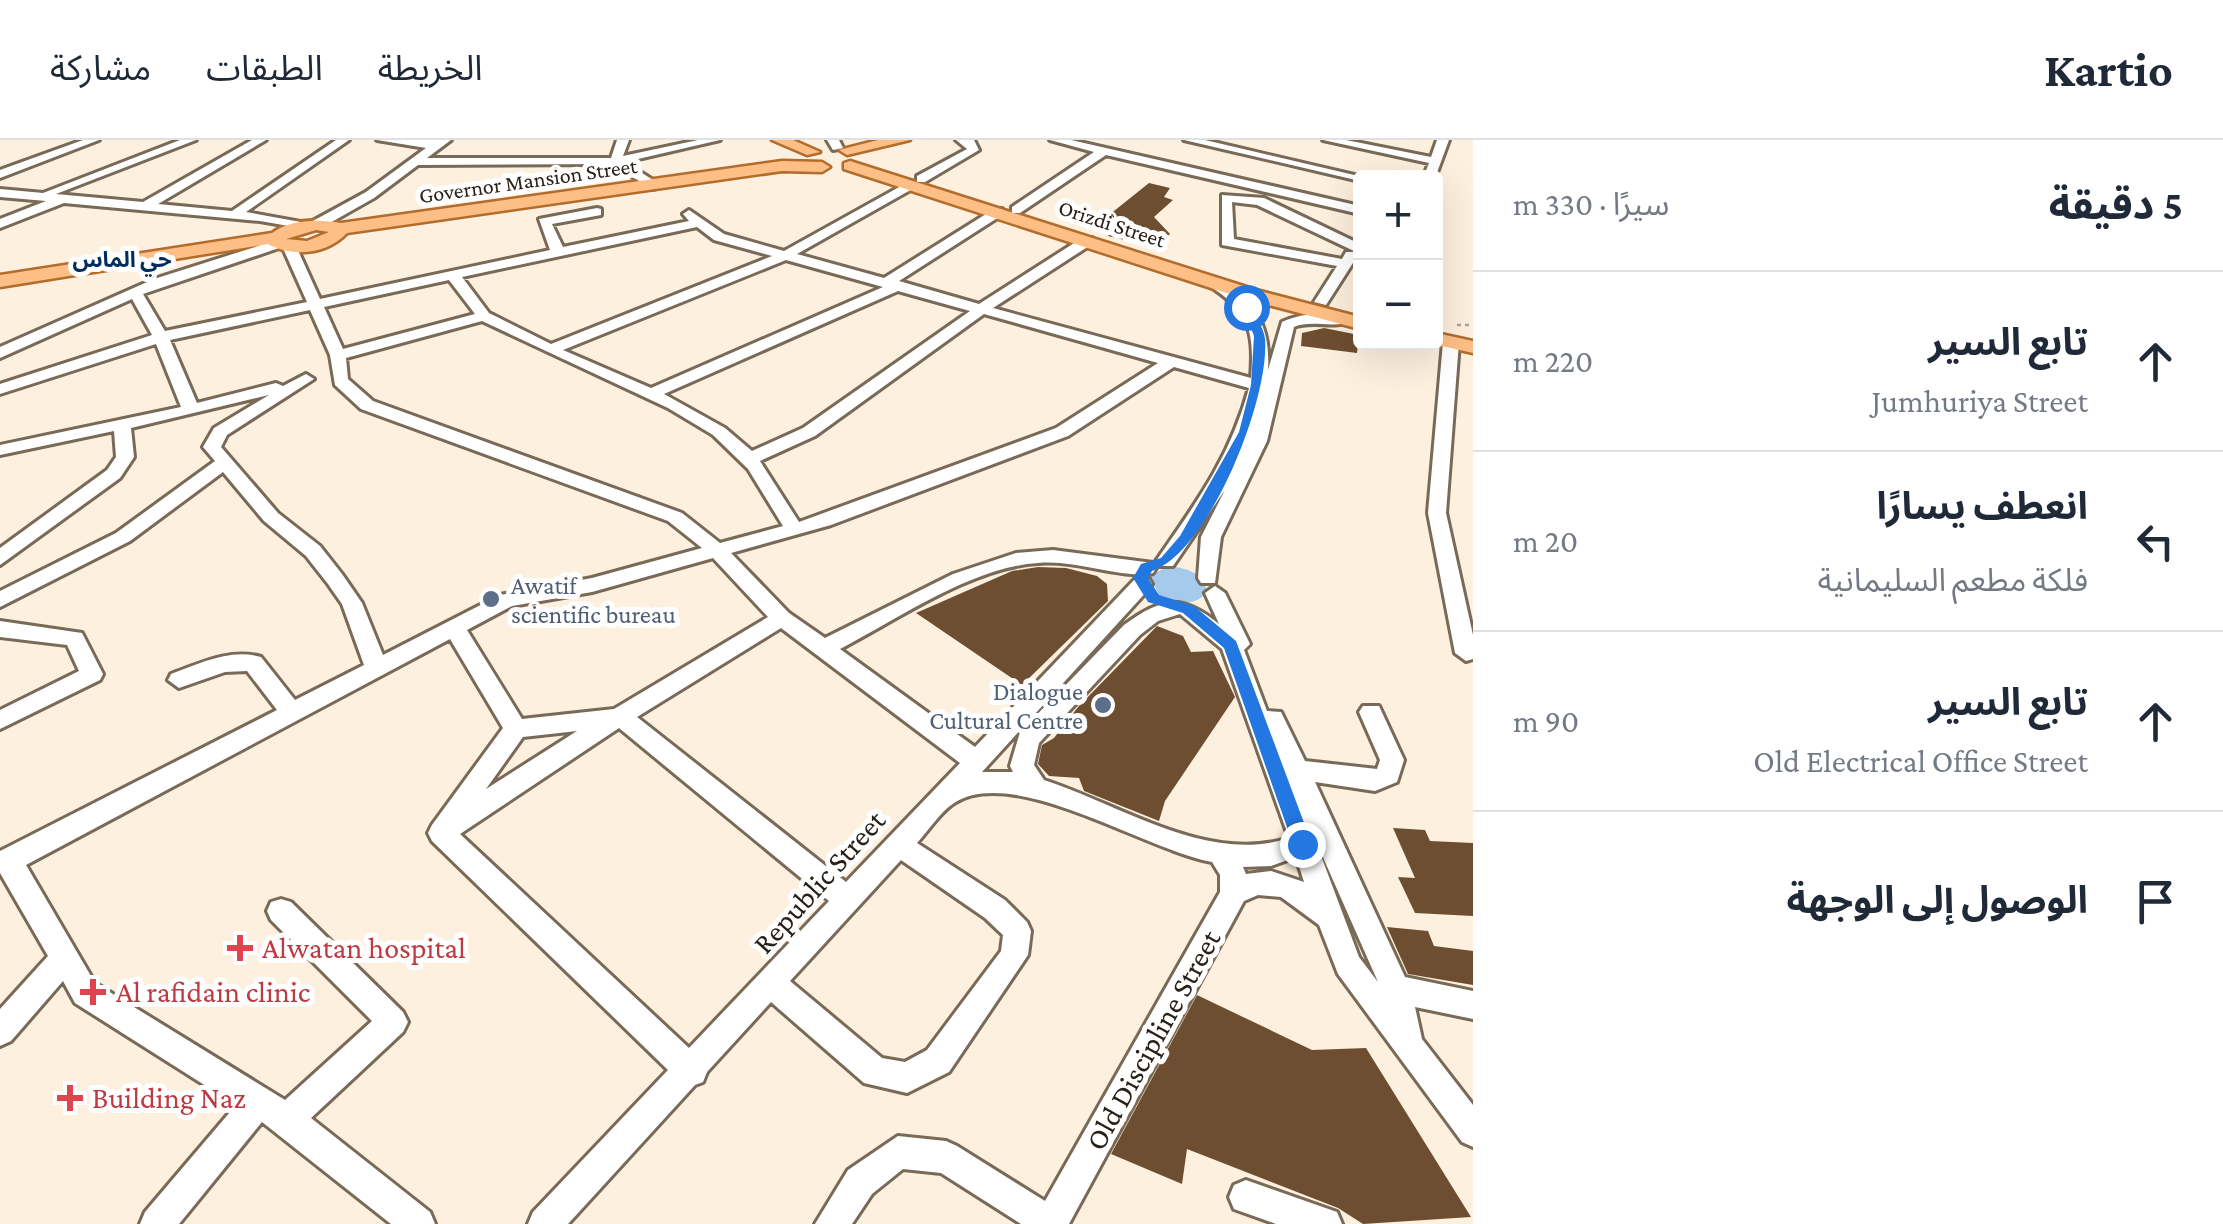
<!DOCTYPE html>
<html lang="ar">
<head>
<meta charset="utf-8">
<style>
	:root { --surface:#fff; --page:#f6f6f7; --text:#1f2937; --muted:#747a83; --line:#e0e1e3 }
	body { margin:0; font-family:"Crimson Pro","Noto Sans Arabic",serif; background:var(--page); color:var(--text); direction:rtl }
	.controls { position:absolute; right:30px; top:30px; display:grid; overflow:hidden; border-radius:10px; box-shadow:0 10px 40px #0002 }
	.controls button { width:90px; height:90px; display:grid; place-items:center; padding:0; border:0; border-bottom:2px solid var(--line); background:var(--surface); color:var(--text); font:50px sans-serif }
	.stop { position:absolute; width:30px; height:30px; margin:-22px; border:8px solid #2377e1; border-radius:50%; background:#fff }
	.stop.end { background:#2377e1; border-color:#fff; box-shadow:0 2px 10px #0008 }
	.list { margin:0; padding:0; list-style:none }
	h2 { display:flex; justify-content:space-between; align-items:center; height:130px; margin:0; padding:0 40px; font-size:42px }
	h2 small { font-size:32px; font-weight:400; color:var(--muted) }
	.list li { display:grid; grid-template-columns:65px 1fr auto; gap:30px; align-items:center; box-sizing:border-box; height:180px; padding:0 40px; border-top:2px solid var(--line) }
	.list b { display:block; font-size:38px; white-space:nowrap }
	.list p { margin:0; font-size:32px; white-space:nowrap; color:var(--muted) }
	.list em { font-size:32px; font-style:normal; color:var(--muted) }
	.icon { flex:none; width:55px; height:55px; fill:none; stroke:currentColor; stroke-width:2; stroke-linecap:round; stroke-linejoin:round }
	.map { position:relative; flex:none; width:1473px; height:1084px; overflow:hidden; direction:ltr }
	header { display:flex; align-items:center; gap:60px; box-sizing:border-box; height:140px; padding:0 50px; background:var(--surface); border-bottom:2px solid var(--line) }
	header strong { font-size:48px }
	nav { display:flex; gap:55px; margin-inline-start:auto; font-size:35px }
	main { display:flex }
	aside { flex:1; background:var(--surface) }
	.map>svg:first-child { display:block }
	.water { fill:#a5caeb }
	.building { fill:#6e4e30 }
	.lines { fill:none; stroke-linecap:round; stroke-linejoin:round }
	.minor-casing { stroke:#796a57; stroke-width:6 }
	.major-casing { stroke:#b26c2c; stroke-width:5 }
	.path { stroke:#aea396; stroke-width:2.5; stroke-dasharray:4 4; stroke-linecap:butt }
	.minor { fill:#fff; fill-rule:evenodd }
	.major { fill:#febf86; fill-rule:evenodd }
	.route { fill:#2377e1 }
	.service-dot { fill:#5c6f8a; stroke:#fff; stroke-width:4 }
	.health-dot { fill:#e0444e; stroke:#fff; stroke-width:4 }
	.labels { text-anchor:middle; stroke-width:10; stroke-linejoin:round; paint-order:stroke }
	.far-street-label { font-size:22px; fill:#272119; stroke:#fff }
	.far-neighbourhood-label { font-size:22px; font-weight:bold; fill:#032c5e; stroke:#fff }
	.service-label { font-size:25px; fill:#4e5e75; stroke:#fff; text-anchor:start }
	.near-street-label { font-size:30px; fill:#272119; stroke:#fff }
	.near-health-label { font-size:30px; fill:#be3a42; stroke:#fff; text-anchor:start }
</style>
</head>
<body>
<header>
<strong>Kartio</strong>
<nav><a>الخريطة</a><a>الطبقات</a><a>مشاركة</a></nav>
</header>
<main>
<aside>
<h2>5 دقيقة<small>سيرًا · 330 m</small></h2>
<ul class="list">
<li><svg class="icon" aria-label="ahead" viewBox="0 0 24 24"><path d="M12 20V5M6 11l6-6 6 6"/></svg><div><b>تابع السير</b><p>Jumhuriya Street</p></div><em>220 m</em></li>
<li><svg class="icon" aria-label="left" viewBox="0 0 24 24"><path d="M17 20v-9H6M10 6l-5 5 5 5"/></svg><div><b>انعطف يسارًا</b><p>فلكة مطعم السليمانية</p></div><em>20 m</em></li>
<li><svg class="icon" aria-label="ahead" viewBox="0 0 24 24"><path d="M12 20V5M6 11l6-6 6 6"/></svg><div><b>تابع السير</b><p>Old Electrical Office Street</p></div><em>90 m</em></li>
<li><svg class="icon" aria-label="arrive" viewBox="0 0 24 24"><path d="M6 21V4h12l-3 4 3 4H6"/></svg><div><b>الوصول إلى الوجهة</b></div></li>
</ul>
</aside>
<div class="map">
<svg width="1473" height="1084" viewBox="0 0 1473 1084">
	<rect width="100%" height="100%" fill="#fef0df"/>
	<path class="water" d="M1168 426C1186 428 1203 432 1207 452 1194 468 1176 462 1159 455L1150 436Z"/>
	<path class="building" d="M1149 43 1170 48 1164 57 1173 60 1154 77 1170 94 1154 107 1108 96 1109 75Z
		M1324 188 1359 195 1357 213 1301 206 1302 193Z
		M1038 427 1066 428 1097 436 1107 444 1108 461 1022 545 916 473 1012 431Z
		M1157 486 1183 496 1191 512 1213 511 1235 557 1165 661 1159 681 1084 651 1079 638 1049 636 1038 624 1042 605 1054 598 1078 567Z
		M1393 688 1425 690 1430 701 1473 703V776L1415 773 1398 737 1415 738Z
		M1387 787 1428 791 1434 806 1473 811V845L1408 834Z
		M1197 855 1312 910 1366 908 1471 1077 1363 1084 1338 1068 1187 1009 1182 1044 1111 1014Z"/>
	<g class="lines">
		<g class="minor-casing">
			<path id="minor" d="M83 0H99L0 38V30Z
				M180 0H196L56 54 143 62 252 0H266L158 64 232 71 336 0H349L246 72 306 83V89L260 81 64 63 0 88V79L46 61 0 57V49L43 53Z
				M377 0H451L427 18H611L617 0H629L623 16 698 0H720L625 22 656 42V48L652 49 612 24 418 25 374 58 321 88H311V82L366 52 426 8Z
				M827 0H839L843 8 833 10Z
				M956 0H974L979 10 925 42H917V36L967 9Z
				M1050 0H1071L1360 66V74L1106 15 1020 73H1012V67L1094 12Z
				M1184 0H1205L1367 38H1360V41Z
				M1323 0H1346L1431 17 1437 0H1449L1435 38H1423L1429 23Z
				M910 41 914 42V48L797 114 884 138 994 69H1002V75L899 141 979 164 1082 98H1092V104L993 168 1251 238C1255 188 1248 170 1205 143V137C1217 136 1225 143 1234 150 1262 170 1270 197 1268 230L1282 182C1302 173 1332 169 1351 180 1336 190 1312 179 1294 187L1267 301 1221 397 1215 443H1201L1198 438 1201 397 1225 350 1173 426H1159L1156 421C1196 363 1230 318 1249 248L1174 227 1068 296 831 385 731 413 789 473 825 498 953 434 1016 413 1053 410 1153 423 1156 428 1153 433 1146 435C1110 435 1074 420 1038 423 972 427 898 479 840 509L975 607 1135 439H1149L1152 444 1149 449 982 632H1013L1010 626 1020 592 1124 485C1162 457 1182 454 1219 484L1205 453 1215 446 1225 453 1250 504 1244 510 1267 571 1281 572 1305 621 1377 629 1380 620 1359 572 1363 566H1379L1404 620 1397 642 1375 651 1315 642 1405 837 1473 851V879L1415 867 1422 899 1473 965V1007L1462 1002 1338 834 1319 785 1281 757 1258 755 1244 761 1069 1084H1021L941 1033 903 1029 872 1054 852 1084H815L848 1030 898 996 946 1001 957 1006 1045 1061 1220 752V735L1212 722C1145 710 1013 624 954 663 940 672 928 691 917 703L1005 760 1027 782 1031 791 1028 815 949 932 907 953 864 943 771 862 707 932 703 942 695 945 568 1084H528L533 1072 668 930 432 701 428 693 432 685 503 588 450 499 26 725 95 843 285 960 372 881 271 780 267 771 271 762 281 759 291 762 403 872 408 882 403 892 311 978 430 1072 435 1084H391L262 982 179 1084H140L145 1072 236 965 75 863 63 841 11 901 0 906V869L48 816 0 733V711L277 570 247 531 225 532 179 548 168 540 171 534C199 524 230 508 261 517L295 560 364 525 342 464 328 444 306 416 264 381 223 332 130 401 0 467V451L116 393 215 321 203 307 214 288 269 255 131 288 134 317 120 338 0 425V408L107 330 116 317 114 291 0 315V305L181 267 156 204 0 254V244L152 195 132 159 0 218V207L154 139 277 100 282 101V107L143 154 165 191 307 162 282 106 289 102 296 106 320 159 550 110 539 79 597 68 601 69V75L552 84 563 107 689 81 683 74 689 70 724 94 784 111ZM697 87 714 100 772 116 551 204 489 173 462 137ZM786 120 883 147 651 248 563 210ZM449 140 475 174 343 209 324 167ZM898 151 970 171 803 288 752 311 725 288 664 254ZM310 170 330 215 335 245 361 269 668 381 702 408 592 438 500 455 383 515 362 463 342 434 320 406 278 373 221 307 227 295 314 239 306 234 283 246 276 243 197 263 170 200ZM984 174 1158 223 1056 288 799 382 760 321 815 296ZM482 181 668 268 713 295 748 329 783 386 720 403 682 373 373 261 348 239 346 218ZM713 418 768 477 614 569 522 579 467 490 512 466 592 452ZM1180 474 1222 509 1289 698C1208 725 1119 664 1044 640L1034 625 1039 603 1140 495 1158 481ZM781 488 960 623 846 742 637 577ZM619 588 829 761 689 908 460 694ZM577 591 486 649 523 597ZM1314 697 1378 842 1359 817ZM1296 717 1304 742 1271 731 1246 734 1243 727 1271 726ZM901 720 985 778 1003 795 1001 811 927 910 905 922 882 918 790 841Z
				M1222 55 1264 58 1360 104V112L1354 111 1257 65 1232 62 1234 99 1342 119 1346 112H1356L1358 115 1326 165 1314 162 1337 126 1222 105Z
				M1451 197 1459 202 1446 373 1473 495V519L1466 521 1455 513 1428 373 1443 202Z
				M0 481 82 493 103 534 100 540 0 589V570L79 531 67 505 0 497Z
				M1246 1040 1337 1072 1342 1084H1276L1234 1069 1229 1057 1234 1045Z"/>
		</g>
		<g class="major-casing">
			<path id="major" d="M772 0H793L820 12 807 15Z
				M878 0H910L847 15 839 10Z
				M782 21 822 22 830 27 822 32 782 31 347 93C327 114 294 118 268 104L0 147V135L272 93C291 79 318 79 341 83ZM316 90 329 92 307 101 286 99Z
				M850 21 1256 150 1360 177V189L1242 158 844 29V23Z
				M1436 193 1473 201V213L1429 203 1436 202Z"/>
		</g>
		<path class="path" d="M1457 185H1473"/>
		<use href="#minor" class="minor"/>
		<use href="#major" class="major"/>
	</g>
	<path class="route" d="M1242 165H1249C1255 175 1264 188 1265 199 1270 259 1209 412 1152 431L1148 438 1159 455 1194 466 1236 501 1312 704 1302 712 1293 704 1224 508 1183 473 1148 462 1133 438 1141 424 1161 418 1180 396 1239 292 1251 245 1254 196Z"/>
	<g class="service-dot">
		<circle cx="491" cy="459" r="10"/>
		<circle cx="1103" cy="565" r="10"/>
	</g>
	<g class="health-dot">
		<path d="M235 793h10v10h10v10h-10v10h-10v-10h-10v-10h10z"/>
		<path d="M88 837h10v10h10v10h-10v10h-10v-10h-10v-10h10z"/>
		<path d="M65 943h10v10h10v10h-10v10h-10v-10h-10v-10h10z"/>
	</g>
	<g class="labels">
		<g class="far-street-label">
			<text transform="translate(528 40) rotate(-8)" y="8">Governor Mansion Street</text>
			<text transform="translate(1112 83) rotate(18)" y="8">Orizdi Street</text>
		</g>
		<g class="far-neighbourhood-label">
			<text x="122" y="127">حي الماس</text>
		</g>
		<g class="service-label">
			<text x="511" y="454">Awatif<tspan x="511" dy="29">scientific bureau</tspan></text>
			<text x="1083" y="560" text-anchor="end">Dialogue<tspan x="1083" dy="29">Cultural Centre</tspan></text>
		</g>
		<g class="near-street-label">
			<text transform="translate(819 742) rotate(-48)" y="10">Republic Street</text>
			<text transform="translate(1153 900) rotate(-61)" y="10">Old Discipline Street</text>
		</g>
		<g class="near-health-label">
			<text x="262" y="818">Alwatan hospital</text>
			<text x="116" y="862">Al rafidain clinic</text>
			<text x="92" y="968">Building Naz</text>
		</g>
	</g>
</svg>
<div class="controls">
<button>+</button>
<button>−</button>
</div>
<div class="stop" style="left:1246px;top:167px"></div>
<div class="stop end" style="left:1302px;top:704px"></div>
</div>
</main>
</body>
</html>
